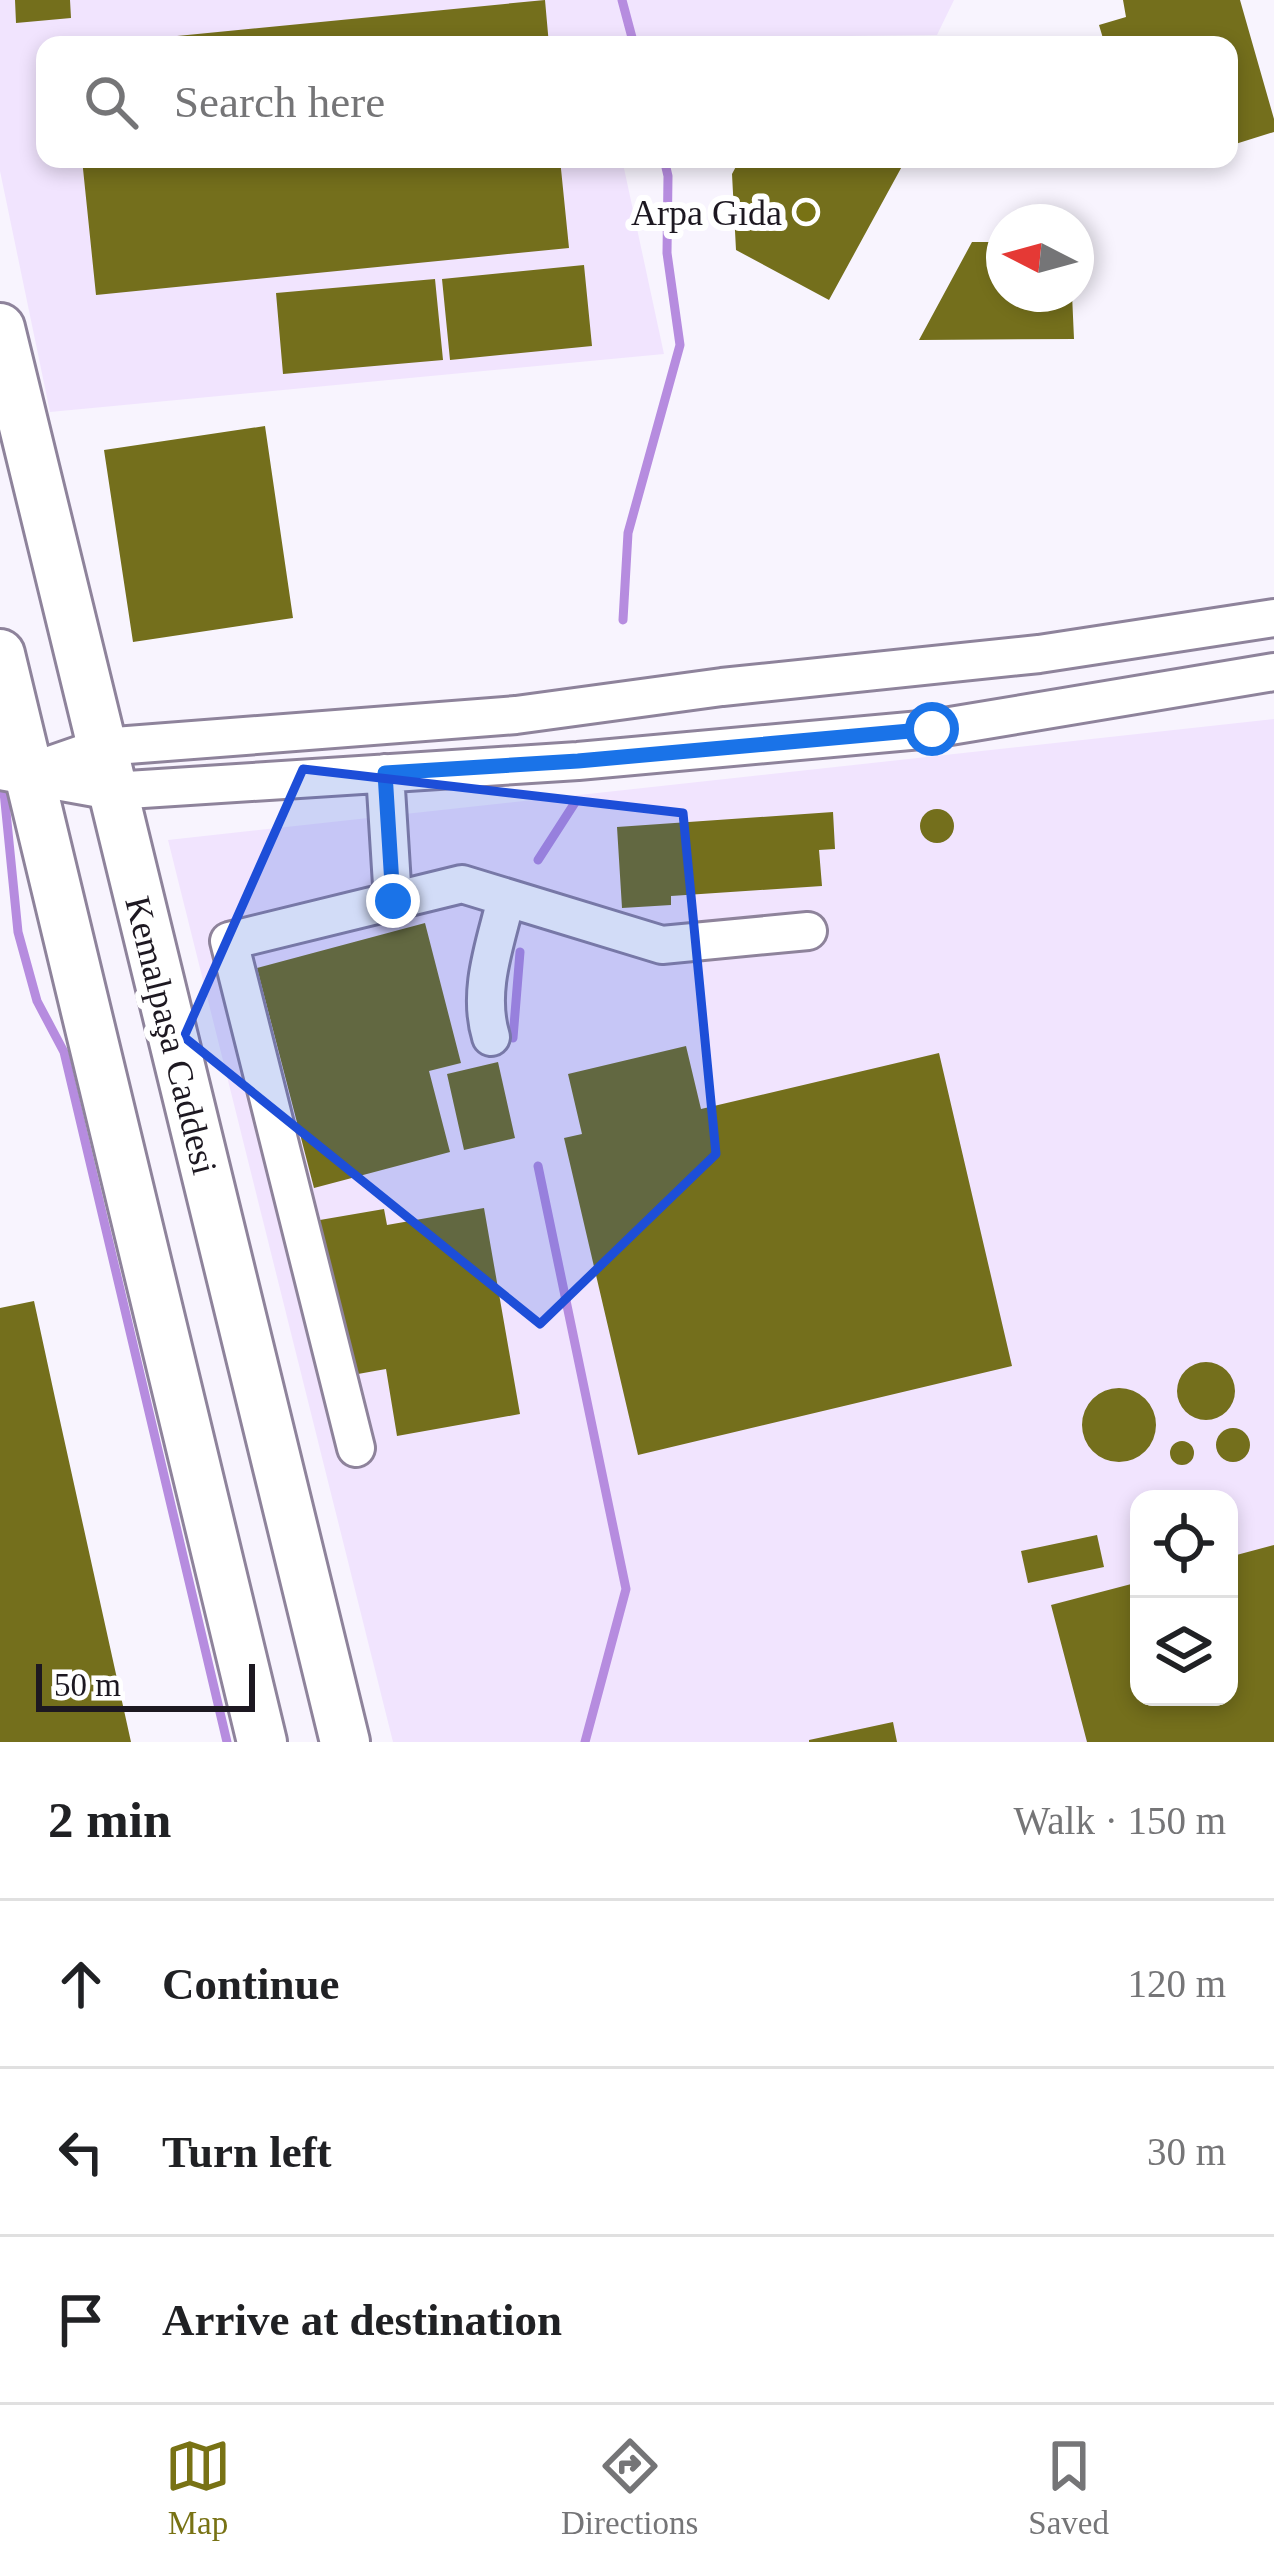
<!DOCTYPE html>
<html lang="en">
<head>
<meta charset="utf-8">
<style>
	:root { --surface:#fff; --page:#f2f2f2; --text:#202124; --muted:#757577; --line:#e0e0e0; --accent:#787214 }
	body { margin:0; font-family:Georgia,serif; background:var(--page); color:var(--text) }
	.controls { position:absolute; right:36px; bottom:36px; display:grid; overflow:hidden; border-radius:24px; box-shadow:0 6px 18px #0003 }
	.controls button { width:108px; height:108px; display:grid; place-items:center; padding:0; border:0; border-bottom:3px solid var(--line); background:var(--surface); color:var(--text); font:60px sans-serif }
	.compass { position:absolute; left:986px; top:204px; width:108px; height:108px; border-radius:50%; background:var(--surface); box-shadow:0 6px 18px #0003; rotate:276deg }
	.scale { position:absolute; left:36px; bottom:30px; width:219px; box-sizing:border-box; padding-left:12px; border:6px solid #1d1821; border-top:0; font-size:33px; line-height:42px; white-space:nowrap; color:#1d1821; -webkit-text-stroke:9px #fff; paint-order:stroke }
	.stop { position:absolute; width:36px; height:36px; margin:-27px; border:9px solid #1a73e8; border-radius:50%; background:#fff }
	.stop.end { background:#1a73e8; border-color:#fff; box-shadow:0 3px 12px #0008 }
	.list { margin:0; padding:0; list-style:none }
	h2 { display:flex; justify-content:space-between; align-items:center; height:156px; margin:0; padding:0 48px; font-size:51px }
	h2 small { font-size:39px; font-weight:400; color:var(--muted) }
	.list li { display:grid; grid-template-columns:78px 1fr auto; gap:36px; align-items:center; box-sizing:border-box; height:168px; padding:0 48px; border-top:3px solid var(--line) }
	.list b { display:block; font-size:45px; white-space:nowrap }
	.list em { font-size:39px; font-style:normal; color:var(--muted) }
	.icon { flex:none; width:66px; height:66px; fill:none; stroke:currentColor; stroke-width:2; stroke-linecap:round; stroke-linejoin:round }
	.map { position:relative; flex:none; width:1274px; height:1742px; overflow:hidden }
	.search { position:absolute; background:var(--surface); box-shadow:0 6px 18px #0003; left:36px; right:36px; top:36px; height:132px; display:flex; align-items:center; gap:30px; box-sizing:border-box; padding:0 42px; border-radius:24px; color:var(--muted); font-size:45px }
	.sheet { height:660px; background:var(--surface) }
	nav { display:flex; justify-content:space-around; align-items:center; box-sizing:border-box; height:168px; border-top:3px solid var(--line); background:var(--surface); font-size:33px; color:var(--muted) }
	nav a { display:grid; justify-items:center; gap:6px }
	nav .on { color:var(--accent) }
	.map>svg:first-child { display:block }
	.built { fill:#f1e4fe; fill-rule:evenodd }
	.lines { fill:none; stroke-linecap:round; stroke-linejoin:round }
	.stream { stroke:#b68cdf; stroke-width:9 }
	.building { fill:#746f1c }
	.minor-casing { stroke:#8e839b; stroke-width:42 }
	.major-casing { stroke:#8e839b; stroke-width:54 }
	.minor { stroke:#fff; stroke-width:36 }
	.major { stroke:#fff; stroke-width:48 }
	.route { stroke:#1a73e8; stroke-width:15 }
	.marked { fill:#1d4ed8; fill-opacity:0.2; stroke:#1d4ed8; stroke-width:9; stroke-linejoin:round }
	.poi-dot { fill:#787214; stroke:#fff; stroke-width:4.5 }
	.labels { text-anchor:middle; stroke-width:12; stroke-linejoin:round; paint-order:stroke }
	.poi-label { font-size:36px; fill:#1d1821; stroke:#fff; text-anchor:end }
	.street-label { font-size:36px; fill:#1d1821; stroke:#fff }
</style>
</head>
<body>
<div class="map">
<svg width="1274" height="1742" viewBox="0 0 1274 1742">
	<rect width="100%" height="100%" fill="#f8f4fe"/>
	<path class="built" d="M0 0H954L937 35 597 39V45H45V159H622L664 354 50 412 0 171Z
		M1274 719V1742H393L168 840ZM1139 1499H1229V1697H1139Z"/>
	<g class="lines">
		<path class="stream" d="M622 0 634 45
			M623 620 628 533 680 345 667 253 668 176 664 159
			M3 782 18 932 37 1001 64 1052 227 1742
			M538 860 576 801
			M513 1038 520 952
			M538 1166 626 1589 585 1742"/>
	</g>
	<path class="building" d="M15 0H70L71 18 16 23Z
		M545 0 549 45H116V42Z
		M1123 0H1240L1274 119V132L1229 146V45H1105L1099 25 1126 17Z
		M82 159H560L569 248 96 295Z
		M740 159H906L829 300 736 250 732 174Z
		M972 242H1004V294H1072L1074 339 919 340Z
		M584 265 592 346 450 360 442 279Z
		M435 279 443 360 283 374 276 293Z
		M265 426 293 618 133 642 104 450Z
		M920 826a17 17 0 1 1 34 0a17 17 0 1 1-34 0Z
		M833 812 835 849 819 850 822 886 671 896V905L622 908 617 827Z
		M425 923 461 1063 429 1071 450 1152 314 1188 257 968Z
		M686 1046 701 1109 939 1053 1012 1366 638 1455 564 1138 582 1134 568 1074Z
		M498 1062 515 1138 464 1150 447 1074Z
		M484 1208 520 1414 397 1436 386 1369 341 1377 314 1221 384 1209 387 1225Z
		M34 1301 55 1398 131 1742H0V1308Z
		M1177 1391a29 29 0 1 1 58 0a29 29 0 1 1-58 0Z
		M1082 1425a37 37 0 1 1 74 0a37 37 0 1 1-74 0Z
		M1216 1445a17 17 0 1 1 34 0a17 17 0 1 1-34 0Z
		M1170 1453a12 12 0 1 1 24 0a12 12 0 1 1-24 0Z
		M1097 1535 1104 1567 1028 1583 1021 1551Z
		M1274 1545V1742H1087L1051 1605 1139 1582V1697H1229V1557Z
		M893 1722 897 1742H809V1740Z"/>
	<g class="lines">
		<g class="minor-casing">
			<path id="minor" d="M0 771 112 791 578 761 932 729 1274 672
				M30 772 102 747 516 715 722 687 1039 654 1274 618
				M385 773 393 901
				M491 1037C477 991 495 945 506 899
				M356 1448 229 941 462 884 662 945 808 931"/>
		</g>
		<g class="major-casing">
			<path id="major" d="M0 328 345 1742
				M0 654 262 1742"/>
		</g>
		<use href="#minor" class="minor"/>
		<use href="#major" class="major"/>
	</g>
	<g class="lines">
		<path class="route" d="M393 901 385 773 578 761 932 729"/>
	</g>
	<path class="marked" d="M303 769 683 813 716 1154 540 1324 184 1037Z"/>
	<circle class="poi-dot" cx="806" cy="212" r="12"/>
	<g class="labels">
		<g class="poi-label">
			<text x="782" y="225">Arpa Gıda</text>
		</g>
		<g class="street-label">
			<text transform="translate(172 1035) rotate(76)" y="13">Kemalpaşa Caddesi</text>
		</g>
	</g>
</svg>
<div class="controls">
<button><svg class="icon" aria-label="locate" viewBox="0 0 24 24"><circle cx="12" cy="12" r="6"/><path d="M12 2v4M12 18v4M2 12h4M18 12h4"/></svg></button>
<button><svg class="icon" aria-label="layers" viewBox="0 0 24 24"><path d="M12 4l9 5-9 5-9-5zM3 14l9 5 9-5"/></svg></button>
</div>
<svg class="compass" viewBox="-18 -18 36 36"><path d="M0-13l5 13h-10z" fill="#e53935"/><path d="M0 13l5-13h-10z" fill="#757577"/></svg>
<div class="scale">50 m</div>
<div class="stop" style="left:932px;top:729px"></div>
<div class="stop end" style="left:393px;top:901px"></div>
<div class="search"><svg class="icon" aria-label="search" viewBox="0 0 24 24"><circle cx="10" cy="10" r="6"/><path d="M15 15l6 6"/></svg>Search here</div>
</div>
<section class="sheet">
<h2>2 min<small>Walk · 150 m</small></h2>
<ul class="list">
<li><svg class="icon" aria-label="ahead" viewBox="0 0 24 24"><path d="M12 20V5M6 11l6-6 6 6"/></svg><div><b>Continue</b></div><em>120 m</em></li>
<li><svg class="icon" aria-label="left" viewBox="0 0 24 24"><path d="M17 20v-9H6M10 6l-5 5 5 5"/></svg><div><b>Turn left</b></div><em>30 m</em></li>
<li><svg class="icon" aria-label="arrive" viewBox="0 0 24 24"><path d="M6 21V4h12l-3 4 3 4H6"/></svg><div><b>Arrive at destination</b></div></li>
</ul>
</section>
<nav>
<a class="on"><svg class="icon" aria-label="map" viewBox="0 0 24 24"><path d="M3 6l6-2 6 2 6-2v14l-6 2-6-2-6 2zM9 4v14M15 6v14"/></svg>Map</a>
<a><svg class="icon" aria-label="directions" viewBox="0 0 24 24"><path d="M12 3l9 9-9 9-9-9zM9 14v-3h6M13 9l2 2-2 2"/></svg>Directions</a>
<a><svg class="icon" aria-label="saved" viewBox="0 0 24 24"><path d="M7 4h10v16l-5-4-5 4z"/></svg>Saved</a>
</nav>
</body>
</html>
